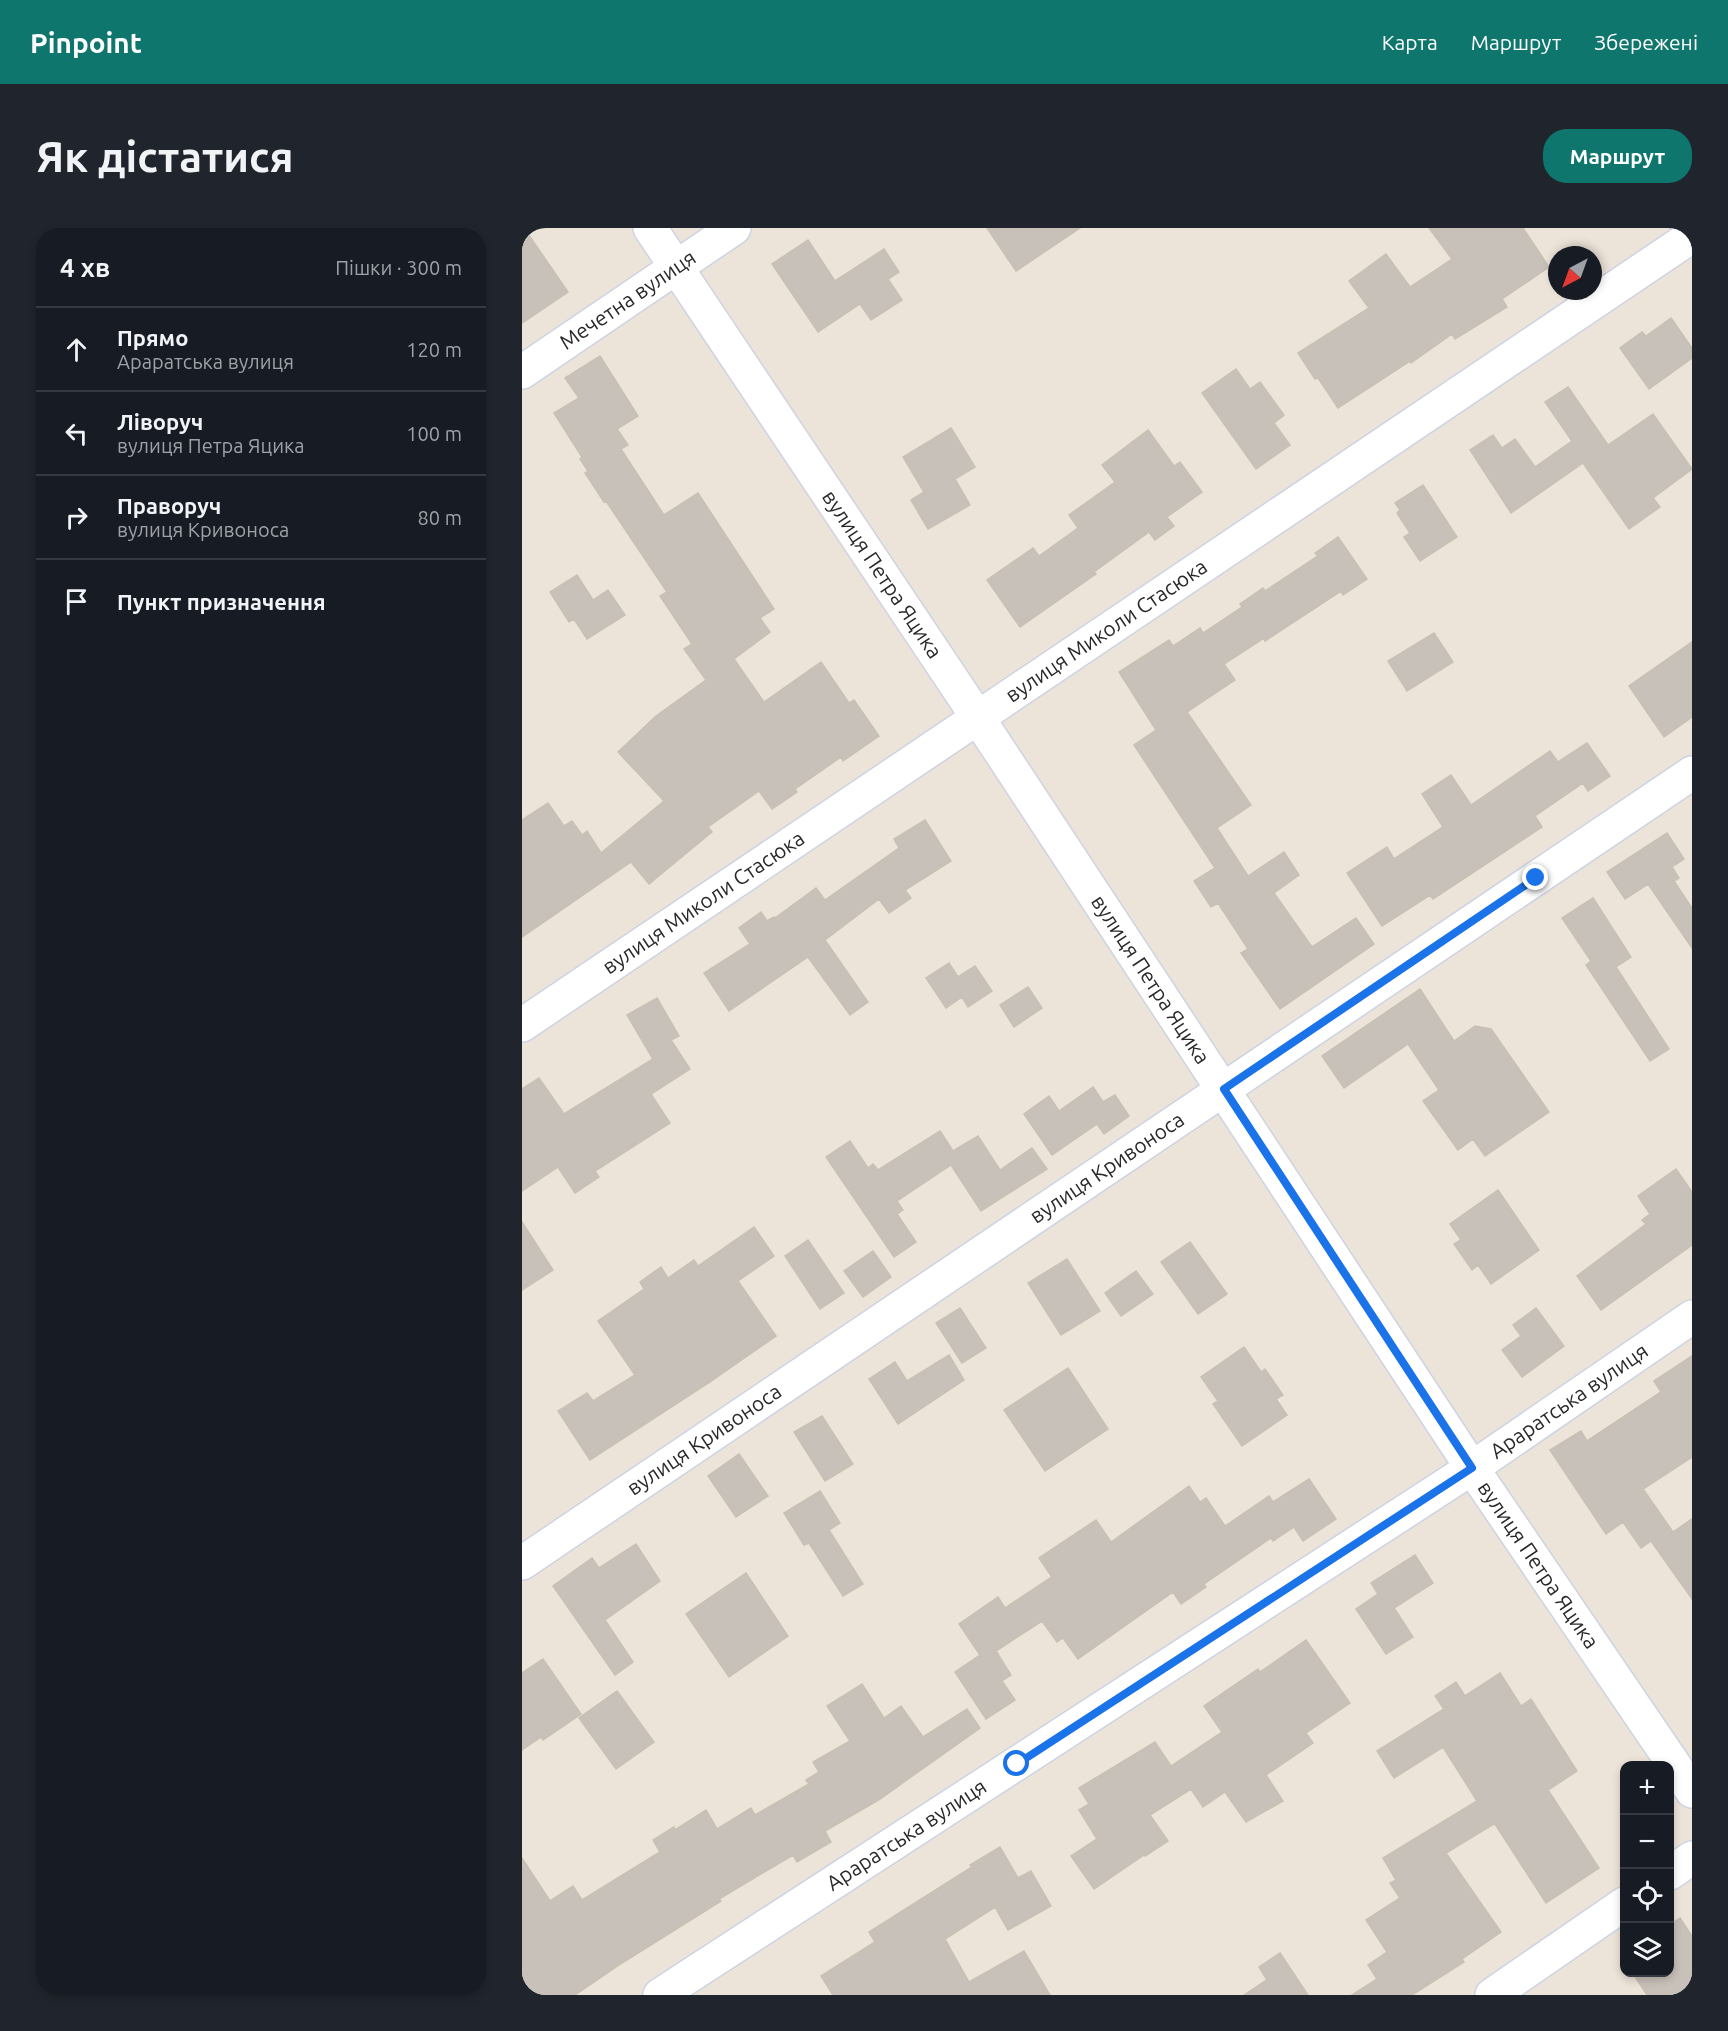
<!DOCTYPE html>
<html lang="uk">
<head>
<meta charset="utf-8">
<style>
	:root { --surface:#171b24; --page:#20242c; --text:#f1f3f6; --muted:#9ea1a6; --line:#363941; --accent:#0f766e }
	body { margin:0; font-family:Ubuntu,sans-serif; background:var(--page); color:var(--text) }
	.controls { position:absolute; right:18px; bottom:18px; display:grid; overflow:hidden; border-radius:12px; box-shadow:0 3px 9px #0003 }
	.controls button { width:54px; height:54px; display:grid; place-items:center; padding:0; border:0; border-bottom:2px solid var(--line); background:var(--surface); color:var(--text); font:30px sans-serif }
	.compass { position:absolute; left:1026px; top:18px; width:54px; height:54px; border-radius:50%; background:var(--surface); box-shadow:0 3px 9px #0003; rotate:221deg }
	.stop { position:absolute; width:18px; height:18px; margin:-14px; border:4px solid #1a73e8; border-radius:50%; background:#fff }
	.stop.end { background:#1a73e8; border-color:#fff; box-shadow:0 2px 6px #0008 }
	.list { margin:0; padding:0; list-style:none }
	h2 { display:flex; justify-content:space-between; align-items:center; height:78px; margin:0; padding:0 24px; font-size:26px }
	h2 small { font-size:20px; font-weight:400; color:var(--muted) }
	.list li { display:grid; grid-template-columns:39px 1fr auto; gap:18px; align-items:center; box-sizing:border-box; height:84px; padding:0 24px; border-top:2px solid var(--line) }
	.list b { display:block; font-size:22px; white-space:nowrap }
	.list p { margin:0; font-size:20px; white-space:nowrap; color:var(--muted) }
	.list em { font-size:20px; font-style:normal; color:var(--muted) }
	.icon { flex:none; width:33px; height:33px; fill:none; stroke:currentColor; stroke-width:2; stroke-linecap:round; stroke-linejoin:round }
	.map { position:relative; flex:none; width:1170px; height:1767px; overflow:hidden; border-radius:24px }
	header { display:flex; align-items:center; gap:36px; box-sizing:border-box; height:84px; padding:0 30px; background:var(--accent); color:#fff }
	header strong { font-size:28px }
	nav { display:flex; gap:33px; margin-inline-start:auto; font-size:21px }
	.intro { display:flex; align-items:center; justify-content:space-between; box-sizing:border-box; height:144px; padding:0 36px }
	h1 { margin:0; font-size:42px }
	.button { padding:15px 27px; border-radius:24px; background:var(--accent); color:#fff; font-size:21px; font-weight:700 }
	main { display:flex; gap:36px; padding:0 36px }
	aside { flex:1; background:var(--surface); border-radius:24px; box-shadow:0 3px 9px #0003 }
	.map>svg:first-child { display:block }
	.building { fill:#c8c1b9; stroke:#c8c0b3; stroke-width:1.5 }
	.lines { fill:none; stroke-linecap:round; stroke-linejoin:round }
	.street-casing { stroke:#ced3e3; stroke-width:36 }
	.secondary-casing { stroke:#ced3e3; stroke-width:36 }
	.street { stroke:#fff; stroke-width:33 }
	.secondary { stroke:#fff; stroke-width:33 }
	.route { stroke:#1a73e8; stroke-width:8 }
	.labels { text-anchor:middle; stroke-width:5; stroke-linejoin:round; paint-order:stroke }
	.street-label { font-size:21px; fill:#292929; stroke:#fff }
</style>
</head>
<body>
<header>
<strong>Pinpoint</strong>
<nav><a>Карта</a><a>Маршрут</a><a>Збережені</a></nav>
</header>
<div class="intro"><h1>Як дістатися</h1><a class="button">Маршрут</a></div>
<main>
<aside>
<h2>4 хв<small>Пішки · 300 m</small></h2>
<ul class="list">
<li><svg class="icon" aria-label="ahead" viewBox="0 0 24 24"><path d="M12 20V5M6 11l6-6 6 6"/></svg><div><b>Прямо</b><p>Араратська вулиця</p></div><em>120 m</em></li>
<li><svg class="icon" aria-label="left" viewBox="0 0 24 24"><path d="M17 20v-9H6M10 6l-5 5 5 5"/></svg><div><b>Ліворуч</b><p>вулиця Петра Яцика</p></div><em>100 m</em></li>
<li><svg class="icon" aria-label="right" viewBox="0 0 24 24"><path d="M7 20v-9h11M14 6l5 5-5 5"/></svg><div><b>Праворуч</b><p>вулиця Кривоноса</p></div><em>80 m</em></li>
<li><svg class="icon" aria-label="arrive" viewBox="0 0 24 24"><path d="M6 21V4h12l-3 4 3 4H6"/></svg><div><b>Пункт призначення</b></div></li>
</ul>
</aside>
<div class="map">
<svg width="1170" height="1767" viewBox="0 0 1170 1767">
	<rect width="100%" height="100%" fill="#ede4d9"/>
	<path class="building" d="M0 0H2L46 64 0 95Z
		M465 0H558L494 43Z
		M907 0H1001L1027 39 980 71 985 79 933 111 930 106 889 135 888 133 816 180 796 150 793 151 776 125 847 80 827 53 864 26 888 59 930 31Z
		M286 12 313 53 362 21 377 44 366 51 380 72 349 92 338 76 296 104 250 36Z
		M1149 90 1170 120V130L1127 161 1098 120 1120 104 1124 108Z
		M78 128 116 188 95 201 106 217 99 221 142 287 176 265 252 381 238 390 248 404 212 431 242 474 299 434 327 475 332 472 357 508 321 533 319 529 273 561 275 564 250 581 237 563 186 599 190 604 127 656 109 634 0 709V592L26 575 42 598 50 593 60 607 65 603 79 625 142 573 96 524 134 488 184 452 162 421 170 416 138 368 145 364 84 273 82 274 63 245 66 243 58 231 60 229 32 185 57 170 43 150Z
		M714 141 728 161 738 154 762 187 752 195 768 217 734 241 680 165Z
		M1046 159 1086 217 1131 186 1170 241 1131 270 1138 279 1107 301 1061 235 989 285 948 222 971 207 980 220 993 211 1013 239 1050 213 1023 174Z
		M429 200 453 239 433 251 448 277 406 301 389 272 402 264 381 229Z
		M626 202 652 238 658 234 680 264 645 289 652 298 633 312 627 304 572 344 574 346 498 399 465 352 511 320 517 328 556 300 547 287 593 254 580 237Z
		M901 257 935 309 898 333 882 309 888 305 875 285 878 282 873 275Z
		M816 309 845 351 821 367 819 363 743 413 742 410 702 436 713 452 665 484 729 577 695 600 726 648 762 624 777 647 752 665 790 719 834 690 852 716 758 781 719 725 726 721 696 675 689 679 672 653 693 640 612 517 634 502 597 444 647 412 651 418 678 400 681 405 720 379 718 376 741 360 743 363 796 328 793 325Z
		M55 347 71 372 86 362 103 387 65 411 52 391 47 394 28 364Z
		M912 405 931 434 885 463 866 433Z
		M1170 414V489L1142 509 1107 458Z
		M1065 515 1088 548 1066 563 1061 555 1013 588 1020 599 911 671 908 667 860 698 825 645 865 619 872 631 921 599 900 566 929 547 949 577 1028 523 1036 534Z
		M403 592 429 633 383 662 389 670 367 685 357 671 303 712 346 774 328 787 286 729 207 783 182 745 228 716 217 700 239 684 245 693 252 689 253 690 294 660 303 672 377 620 372 611Z
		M1145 605 1162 631 1150 639 1157 650 1152 653 1170 680V720L1126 656 1103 671 1085 644Z
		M1071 670 1109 729 1094 739 1147 821 1128 833 1064 737 1069 733 1040 690Z
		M427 735 436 749 453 738 470 763 446 779 440 769 424 780 404 750Z
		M506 759 520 780 492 799 478 777Z
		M898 761 932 813 953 798 969 801 1027 884 963 928 951 911 936 922 901 873 917 862 886 816 822 860 800 828Z
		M135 770 157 808 149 812 168 841 129 866 148 895 73 943 77 949 53 965 36 939 0 963V861L17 850 42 886 131 831 105 787Z
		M571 859 581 874 593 867 607 888 582 906 575 896 530 927 502 886 527 868 537 883Z
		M418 903 431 923 456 908 478 942 510 920 525 941 459 983 429 937 375 973 381 982 375 986 394 1014 372 1029 304 929 328 913 346 940 351 936 356 942Z
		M1154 941 1170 964V1017L1079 1082 1055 1048 1124 996 1120 992 1128 986 1116 968Z
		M976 962 1017 1022 969 1056 956 1037 950 1042 932 1016 939 1012 928 996Z
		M0 994 31 1042 0 1062Z
		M232 999 252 1028 216 1053 254 1108 188 1154 68 1232 36 1183 65 1165 71 1173 113 1147 76 1093 122 1061 118 1054 139 1039 146 1050 172 1032 176 1038Z
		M286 1012 322 1065 298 1081 263 1028Z
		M668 1014 705 1066 676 1086 639 1034Z
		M351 1023 369 1049 341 1069 322 1043Z
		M545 1031 578 1083 539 1107 506 1055Z
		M614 1043 631 1066 599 1088 583 1065Z
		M438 1080 464 1120 440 1135 414 1095Z
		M1014 1080 1042 1118 1000 1149 980 1122 999 1108 991 1097Z
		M722 1119 739 1144 743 1141 761 1167 754 1171 765 1187 720 1218 691 1176 696 1173 679 1149Z
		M427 1127 442 1152 376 1196 347 1151 373 1134 385 1153Z
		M1170 1128V1229L1121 1261 1151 1304 1170 1291V1371L1129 1313 1119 1320 1101 1294 1084 1306 1028 1222 1059 1203 1065 1213 1139 1164 1132 1153Z
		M546 1140 586 1201 523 1243 482 1182Z
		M300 1188 331 1236 303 1253 272 1204Z
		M217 1226 246 1268 214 1289 186 1248Z
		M787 1251 814 1291 781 1313 772 1299 751 1313 749 1310 682 1356 684 1359 659 1376 651 1364 556 1431 541 1410 535 1414 520 1393 474 1423 489 1447 480 1453 493 1472 464 1491 433 1444 458 1427 437 1396 476 1369 483 1380 530 1349 517 1330 574 1292 589 1314 667 1258 678 1274 684 1270 703 1298 747 1268 751 1274Z
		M298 1263 318 1295 307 1302 341 1356 321 1368 287 1315 282 1317 262 1285Z
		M114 1316 138 1353 83 1392 111 1434 93 1447 31 1358 70 1330 77 1340Z
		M893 1327 911 1355 872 1380 891 1409 864 1426 834 1381 856 1366 849 1355Z
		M224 1345 266 1408 207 1449 164 1386Z
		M784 1412 828 1475 784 1505 791 1515 744 1547 761 1573 724 1594 703 1564 681 1579 669 1561 628 1587 646 1613 623 1628 622 1627 572 1661 549 1628 575 1611 557 1582 567 1576 557 1560 633 1514 649 1538 700 1504 682 1478 736 1441 738 1444Z
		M21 1431 59 1486 21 1512 19 1509 0 1522V1445Z
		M978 1445 999 1478 1009 1471 1055 1543 1026 1562 1077 1640 1024 1675 973 1596 970 1597 924 1625 979 1704 940 1731 942 1734 890 1767H830L855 1751 846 1737 865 1724 844 1692 878 1670 868 1655 874 1652 861 1630 955 1573 921 1519 872 1550 855 1523 922 1481 913 1468 934 1454 943 1468Z
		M340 1456 362 1490 379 1478 401 1509 445 1481 458 1500 358 1571 303 1603 309 1614 275 1634 271 1627 197 1671 199 1673 100 1735 53 1767H0V1630L28 1673 51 1658 60 1672 138 1624 131 1612 152 1599 153 1602 184 1582 195 1601 229 1580 233 1587 287 1556 284 1552 297 1544 291 1534 328 1513 305 1478Z
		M95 1463 132 1514 94 1541 57 1490Z
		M478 1619 496 1650 509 1643 529 1678 486 1702 473 1679 423 1711 447 1754 502 1723 528 1767H311L299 1748 353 1714 347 1704 450 1639 448 1637Z
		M1158 1690 1170 1708V1767H1125L1110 1744H1148V1697Z
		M758 1725 786 1767H722L745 1752 737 1739Z"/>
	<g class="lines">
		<g class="street-casing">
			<g id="street">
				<path id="s1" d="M0 144 212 0"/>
				<path id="s2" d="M0 797 1170 8"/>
				<path id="s3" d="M0 1335 1170 545"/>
				<path d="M1148 1645 1170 1630"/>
				<path id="s4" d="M138 1767 950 1240 1170 1089"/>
				<path d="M970 1767 1102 1676"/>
			</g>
		</g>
		<g class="secondary-casing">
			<g id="secondary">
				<path id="s5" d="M128 0 456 490 950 1240 1170 1563"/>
			</g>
		</g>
		<use href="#street" class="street"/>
		<use href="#secondary" class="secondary"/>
	</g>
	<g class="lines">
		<path class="route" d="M495 1536 950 1240 702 861 1014 650"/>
	</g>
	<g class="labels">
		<g class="street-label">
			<text dy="7" stroke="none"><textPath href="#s1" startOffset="128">Мечетна вулиця</textPath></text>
			<text dy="7" stroke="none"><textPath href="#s5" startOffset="417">вулиця Петра Яцика</textPath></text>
			<text dy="7" stroke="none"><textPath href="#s2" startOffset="705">вулиця Миколи Стасюка</textPath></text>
			<text dy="7" stroke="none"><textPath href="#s2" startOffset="219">вулиця Миколи Стасюка</textPath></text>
			<text dy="7" stroke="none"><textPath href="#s5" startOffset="903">вулиця Петра Яцика</textPath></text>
			<text dy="7" stroke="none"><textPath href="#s3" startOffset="706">вулиця Кривоноса</textPath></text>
			<text dy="7" stroke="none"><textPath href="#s4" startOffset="1086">Араратська вулиця</textPath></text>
			<text dy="7" stroke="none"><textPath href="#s3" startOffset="220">вулиця Кривоноса</textPath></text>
			<text dy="7" stroke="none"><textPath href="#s5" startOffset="1605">вулиця Петра Яцика</textPath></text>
			<text dy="7" stroke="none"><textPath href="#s4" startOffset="294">Араратська вулиця</textPath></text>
		</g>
	</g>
</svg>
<div class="controls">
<button>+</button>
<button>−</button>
<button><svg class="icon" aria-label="locate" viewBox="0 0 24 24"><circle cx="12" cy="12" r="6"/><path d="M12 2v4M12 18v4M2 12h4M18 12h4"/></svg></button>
<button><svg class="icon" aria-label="layers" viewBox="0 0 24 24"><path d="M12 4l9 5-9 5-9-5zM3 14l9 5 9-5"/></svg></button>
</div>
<svg class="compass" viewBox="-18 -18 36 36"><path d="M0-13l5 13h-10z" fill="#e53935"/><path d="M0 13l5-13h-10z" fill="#9ea1a6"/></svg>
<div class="stop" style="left:495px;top:1536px"></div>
<div class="stop end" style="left:1014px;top:650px"></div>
</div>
</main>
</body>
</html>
